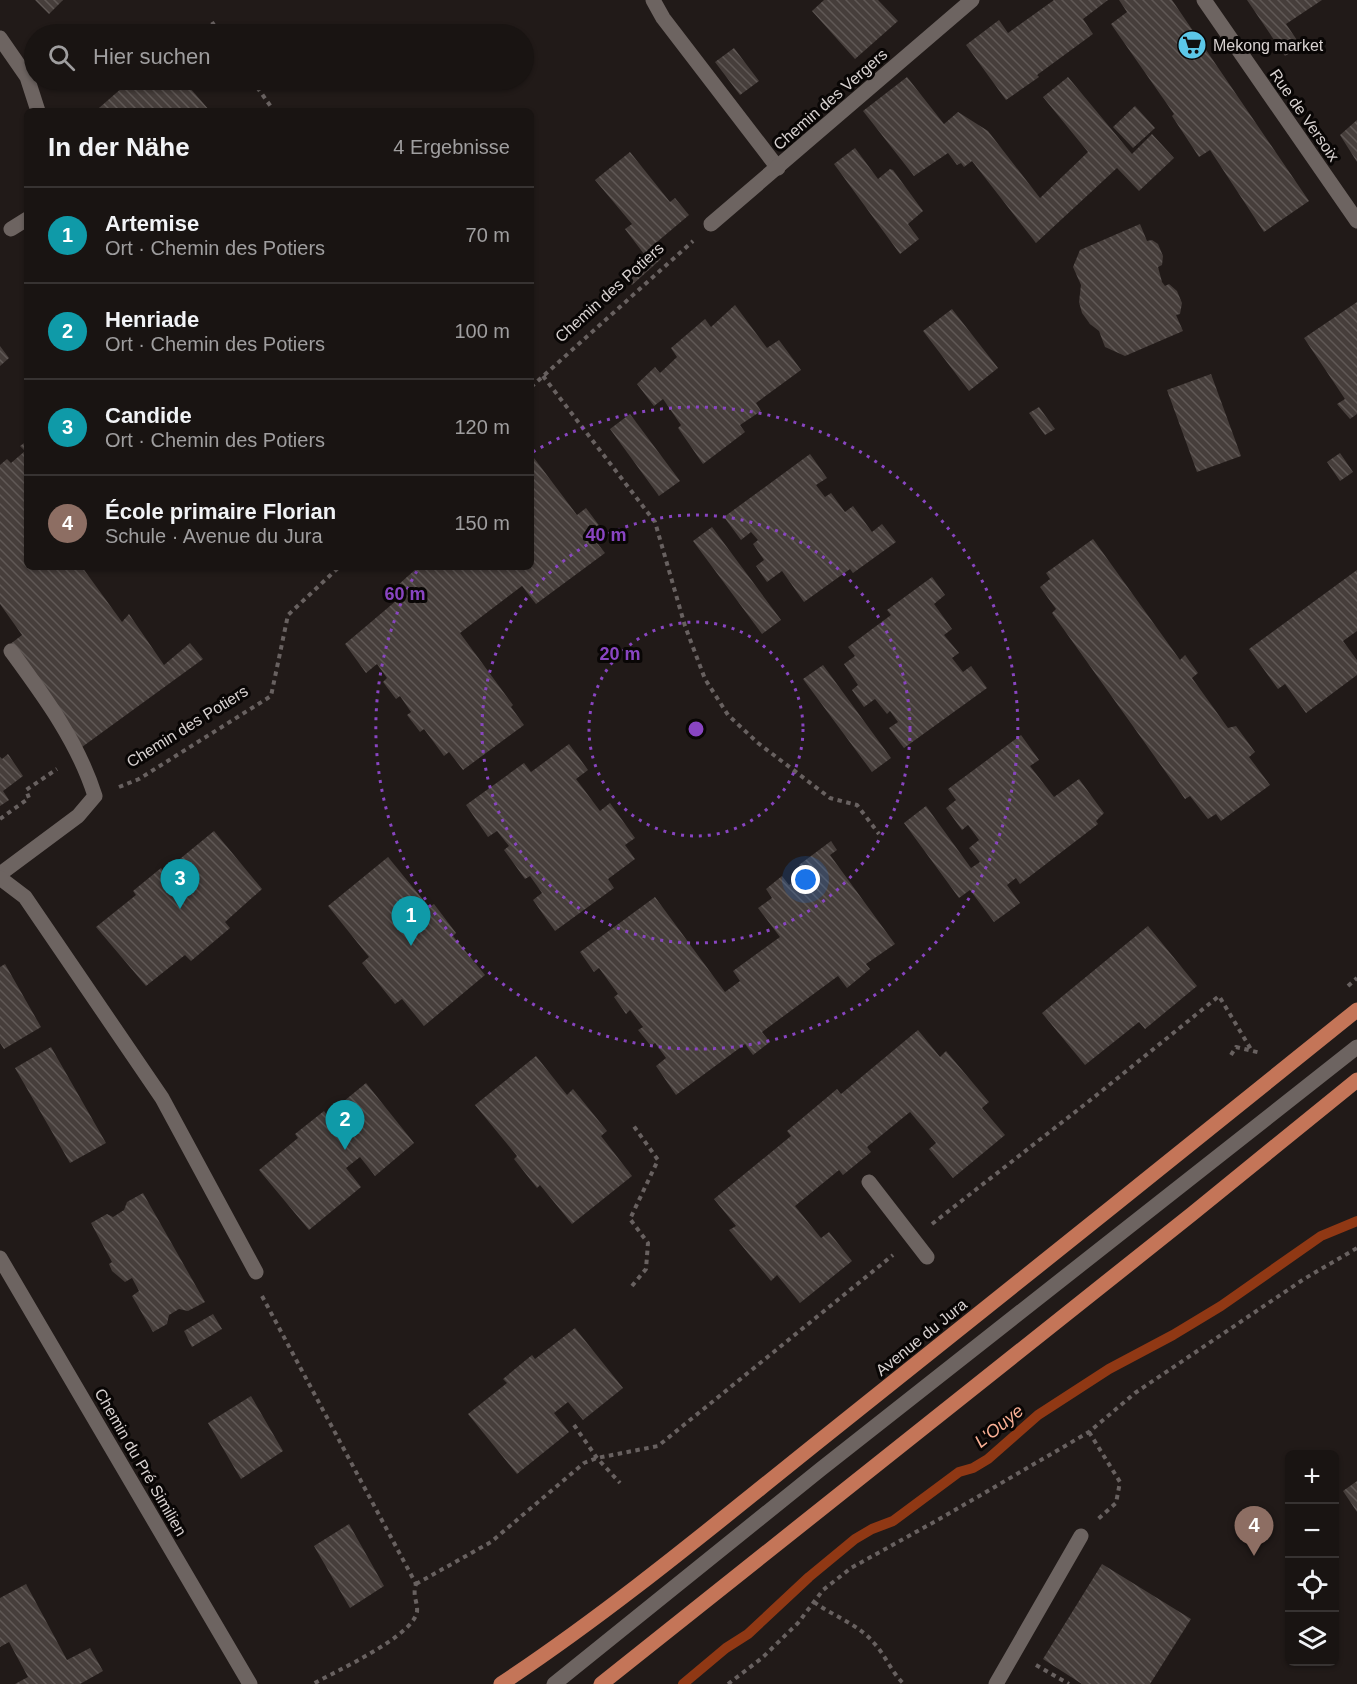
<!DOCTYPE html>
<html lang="de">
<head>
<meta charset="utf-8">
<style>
	:root { --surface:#191412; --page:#221d1b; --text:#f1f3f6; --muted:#9f9e9f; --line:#373332; --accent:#5cc7e8 }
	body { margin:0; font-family:Helvetica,sans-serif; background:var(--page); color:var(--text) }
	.controls { position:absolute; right:18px; bottom:18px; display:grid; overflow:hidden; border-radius:9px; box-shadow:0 2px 4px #0004 }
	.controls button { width:54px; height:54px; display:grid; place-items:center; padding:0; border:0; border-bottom:2px solid var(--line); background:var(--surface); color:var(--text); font:30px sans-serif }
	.you { position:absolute; left:806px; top:880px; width:21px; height:21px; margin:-15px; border:4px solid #fff; border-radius:50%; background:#1a73e8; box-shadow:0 0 0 9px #1a73e833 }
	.badge { display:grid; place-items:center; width:39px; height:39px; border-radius:50%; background:var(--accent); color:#fff; font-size:20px; font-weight:700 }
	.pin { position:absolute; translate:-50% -50px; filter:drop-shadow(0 2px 3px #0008) }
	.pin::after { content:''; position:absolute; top:32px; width:21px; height:18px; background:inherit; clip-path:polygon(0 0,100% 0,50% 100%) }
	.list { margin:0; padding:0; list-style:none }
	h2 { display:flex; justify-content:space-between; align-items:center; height:78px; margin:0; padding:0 24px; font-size:26px }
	h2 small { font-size:20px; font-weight:400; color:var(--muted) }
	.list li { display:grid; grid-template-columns:39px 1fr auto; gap:18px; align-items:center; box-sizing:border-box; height:96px; padding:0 24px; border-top:2px solid var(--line) }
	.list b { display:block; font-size:22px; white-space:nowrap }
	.list p { margin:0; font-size:20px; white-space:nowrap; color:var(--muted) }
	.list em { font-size:20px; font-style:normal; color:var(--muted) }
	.icon { flex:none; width:33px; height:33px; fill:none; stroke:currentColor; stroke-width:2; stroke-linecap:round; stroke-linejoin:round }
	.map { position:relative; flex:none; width:1357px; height:1684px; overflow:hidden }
	.search { position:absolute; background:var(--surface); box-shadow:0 2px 4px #0004; left:24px; top:24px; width:510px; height:66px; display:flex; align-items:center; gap:15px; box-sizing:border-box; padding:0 21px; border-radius:33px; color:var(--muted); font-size:22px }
	.panel { position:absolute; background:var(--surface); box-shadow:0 2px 4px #0004; left:24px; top:108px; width:510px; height:462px; border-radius:9px }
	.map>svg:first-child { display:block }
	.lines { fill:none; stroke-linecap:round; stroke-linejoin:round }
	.stream { stroke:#903814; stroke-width:10 }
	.building { fill:url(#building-back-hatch) }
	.path { stroke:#686160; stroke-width:4; stroke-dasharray:4.5 4.5; stroke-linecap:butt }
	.service { stroke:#6d6461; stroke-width:15 }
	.minor { stroke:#6d6461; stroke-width:15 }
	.tertiary { stroke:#6d6461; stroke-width:15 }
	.primary { stroke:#c47558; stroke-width:15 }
	.ring { fill:none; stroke:#8945c2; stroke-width:3; stroke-dasharray:3 6 }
	.labels { text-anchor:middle; stroke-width:6; stroke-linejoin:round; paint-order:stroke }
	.poi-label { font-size:16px; fill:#d8d2d1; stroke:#090605; text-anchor:start }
	.street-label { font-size:16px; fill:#d8d2d1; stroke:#090605 }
	.water-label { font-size:18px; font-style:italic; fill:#fab095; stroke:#090605 }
	.centre { fill:#8945c2; stroke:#090605; stroke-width:3 }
	.ring-label { font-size:18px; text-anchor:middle; font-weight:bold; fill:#8945c2; stroke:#090605; stroke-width:6; stroke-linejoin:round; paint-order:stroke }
</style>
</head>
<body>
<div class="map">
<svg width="1357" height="1684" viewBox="0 0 1357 1684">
	<defs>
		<pattern id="building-back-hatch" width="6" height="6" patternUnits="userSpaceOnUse" patternTransform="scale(1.5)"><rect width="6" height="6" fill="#463e3b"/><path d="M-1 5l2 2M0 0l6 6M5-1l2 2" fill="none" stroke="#605956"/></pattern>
	</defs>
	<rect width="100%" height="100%" fill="#211a18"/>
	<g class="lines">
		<path class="stream" d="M683 1684 726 1648 748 1634 809 1577 855 1539 872 1529 893 1521 959 1472 973 1468 988 1459 1038 1415 1109 1369 1173 1335 1221 1306 1321 1236 1357 1221"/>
	</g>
	<path class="building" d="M35 0H63L49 14Z
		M824 0H878L898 21 855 59 812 11Z
		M1054 0H1108L1083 19 1093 34 1037 75 1039 77 1006 100 966 45 999 20 1008 33Z
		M1119 0H1172L1309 201 1264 232 1210 150 1199 157 1172 116 1174 114 1111 24 1127 12Z
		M1247 0H1322L1286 24 1301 46 1285 56Z
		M734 48 759 81 740 95 715 62Z
		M907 77 944 124 958 112 988 131 1040 198 1088 152 1043 97 1068 77 1132 154 1152 134 1174 158 1139 191 1117 168 1036 243 972 161 964 167 961 163 957 165 948 153 914 176 863 111Z
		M131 80H183L210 111H102L99 108Z
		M1135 106 1155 128 1133 148 1113 127Z
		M1357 120V162L1340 135Z
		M855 148 878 179 890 169 893 170 923 211 908 224 919 239 900 254 834 164Z
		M630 152 670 202 675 198 689 215 651 247 661 259 632 285 622 274 644 254 625 229 632 224 595 180Z
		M1140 224 1147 241 1152 240 1158 244 1163 256 1162 265 1158 267 1162 282 1165 286 1169 284 1177 291 1182 303 1180 314 1176 315 1183 331 1125 356 1105 347 1099 331 1090 324 1082 313 1079 302 1081 285 1073 267 1080 250Z
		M1357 302V414L1350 419 1337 404 1345 399 1304 338Z
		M735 305 767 348 779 340 801 370 756 403 761 411 740 425 745 432 703 464 678 428 681 425 663 399 654 406 637 384 655 367 660 373 677 357 671 348 705 319 711 327Z
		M952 309 998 368 969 391 923 331Z
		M0 346 9 358 0 366Z
		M1211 374 1241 456 1197 472 1167 390Z
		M1039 407 1055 429 1045 435 1029 413Z
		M630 414 680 481 659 496 610 429Z
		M27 441V567H82L122 622 129 614 164 665 190 643 203 659 82 747 9 645 22 635 0 604V465L7 459 11 463 25 451 20 446Z
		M1340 453 1353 472 1340 481 1327 462Z
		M810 454 827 478 816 485 825 497 831 493 845 512 853 506 872 532 882 524 896 542 853 573 850 569 804 602 782 571 767 582 756 566 764 560 753 544 758 540 751 532 741 540 724 517Z
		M534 458 577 515 586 508 604 532 594 539 605 553 536 604 522 586 460 633 513 705 511 707 524 725 463 770 449 752 444 756 424 729 420 732 407 715 411 712 400 696 396 699 383 682 387 678 377 664 366 673 345 644 403 595 397 586 418 567H531V461Z
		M712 527 781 620 762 634 693 541Z
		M1093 539 1180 660 1185 655 1198 673 1192 678 1228 728 1236 726 1255 752 1249 757 1270 785 1221 821 1216 814 1208 819 1190 796 1185 799 1052 613 1056 609 1040 587 1050 579 1046 573Z
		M1357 570V631L1343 641 1357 660V675L1306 713 1285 684 1278 689 1249 649Z
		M932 577 945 595 934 604 952 629 944 635 959 653 952 658 963 672 971 666 987 688 904 748 889 728 898 722 890 711 887 714 875 699 864 707 852 690 858 685 844 664 855 656 848 647 891 615 887 610Z
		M823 665 891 758 872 772 803 679Z
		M1021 735 1039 760 1030 766 1054 797 1079 779 1104 813 1096 821 1098 824 1020 884 1016 878 1007 885 1020 903 994 922 970 890 959 898 904 823 926 806 971 868 980 862 969 848 979 840 968 825 962 830 946 808 956 800 948 789Z
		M569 744 588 770 576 779 600 811 610 803 635 838 625 845 635 859 608 879 614 888 555 931 533 900 542 893 530 876 525 879 504 850 509 846 497 831 488 837 466 805 524 763 531 772Z
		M8 754 23 776 3 791 9 800 0 806V757L2 759Z
		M214 831 262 889 225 922 230 928 191 961 185 955 146 986 96 927 136 895 133 891 161 868 164 872Z
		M831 841 837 850 830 855 895 944 866 964 870 969 847 988 838 976 762 1032 770 1042 753 1055 745 1044 676 1095 656 1066 666 1058 655 1043 651 1046 638 1030 643 1027 630 1010 626 1014 614 997 618 994 599 968 594 972 580 952 655 897 725 992 740 981 733 971 780 937 758 908 772 898 766 889 782 876 789 885 806 873 799 865Z
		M388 857 429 907 434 904 456 933 453 936 485 975 424 1026 402 999 395 1004 362 963 369 957 328 906Z
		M1148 926 1197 986 1145 1029 1139 1022 1085 1065 1042 1013Z
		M5 964 41 1027 4 1049 0 1043V967Z
		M918 1030 940 1057 946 1051 989 1102 982 1108 1005 1135 953 1178 929 1149 936 1143 910 1112 867 1147 871 1152 843 1175 839 1170 795 1206 821 1238 829 1232 852 1261 800 1303 777 1275 771 1281 729 1230 736 1226 714 1199 791 1136 787 1131 837 1089 841 1094Z
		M51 1047 106 1143 70 1163 15 1068Z
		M536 1056 567 1095 573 1089 607 1131 601 1136 632 1176 572 1224 540 1185 537 1188 514 1159 517 1156 475 1105Z
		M366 1083 414 1143 375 1176 360 1157 346 1168 361 1187 309 1230 259 1170 298 1138 295 1134 324 1111 327 1115Z
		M143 1193 205 1302 188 1311 179 1309 169 1315 167 1324 153 1332 132 1296 139 1291 132 1278 125 1282 112 1271 109 1264 112 1262 91 1223 107 1214 113 1217 124 1210 127 1202Z
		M213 1314 222 1329 192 1347 184 1331Z
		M575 1328 623 1388 583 1420 568 1402 554 1413 569 1432 517 1474 468 1414 507 1383 503 1379 532 1355 535 1359Z
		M251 1396 283 1451 241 1479 208 1423Z
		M1357 1481V1512L1343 1491Z
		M349 1524 384 1586 350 1608 314 1546Z
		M1102 1564 1191 1619 1150 1684H1082L1043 1659Z
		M26 1584 67 1660 90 1648 103 1671 80 1684H15L28 1677 9 1642 0 1647V1598Z"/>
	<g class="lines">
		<path class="path" d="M212 22 220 34
			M252 80 274 111
			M543 376 655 522 685 626 705 679 728 715 758 743 830 798 857 805 879 834
			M531 387 693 241
			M119 787 139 779 271 696 288 615 339 567
			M0 819 29 798 26 790 57 769
			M1348 986 1357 978
			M1231 1055 1236 1047 1261 1053
			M932 1224 1093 1098 1219 996 1252 1051
			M632 1286 646 1269 648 1243 630 1219 658 1160 633 1125
			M262 1296 416 1584C412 1596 418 1602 417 1612 412 1637 336 1671 313 1684
			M574 1425 597 1458 620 1483
			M1089 1432 1120 1482 1116 1503 1098 1519
			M416 1584 491 1542 584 1463 597 1458 658 1446 893 1255
			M814 1602C833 1616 858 1624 873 1642 885 1654 891 1672 904 1684
			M1036 1665 1069 1684
			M728 1684 762 1658 798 1623 823 1590 851 1568 943 1517 1089 1432 1135 1393 1304 1279 1357 1248"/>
		<path class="service" d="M653 0 663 18 778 168
			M0 38 27 77 38 111
			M11 229 27 219
			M0 874 78 816 95 796C78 742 44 696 11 651
			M869 1182 927 1257
			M554 1684 821 1469 1357 1047
			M996 1684 1081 1536"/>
		<path class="minor" d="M711 224 972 0
			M0 878 25 897 162 1098 256 1272
			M0 1258 250 1684"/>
		<path class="tertiary" d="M1204 0 1357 221"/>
		<path class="primary" d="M501 1684C614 1609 718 1522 823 1438 1002 1296 1179 1153 1357 1010
			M601 1684 1192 1214 1357 1080"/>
	</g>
	<g class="ring">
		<circle cx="696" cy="729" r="107"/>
		<circle cx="696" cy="729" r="214"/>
		<path d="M533 452A321 321 0 1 1 418 569"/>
	</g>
	<defs>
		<g id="supermarket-disc" transform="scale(1.5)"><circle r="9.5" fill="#5cc7e8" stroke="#090605"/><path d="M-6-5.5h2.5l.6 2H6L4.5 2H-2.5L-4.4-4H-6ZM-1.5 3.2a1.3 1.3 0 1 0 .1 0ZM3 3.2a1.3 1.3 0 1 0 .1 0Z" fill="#111"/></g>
	</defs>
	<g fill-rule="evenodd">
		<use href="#supermarket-disc" x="1192" y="45"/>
	</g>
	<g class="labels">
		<g class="poi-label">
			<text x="1213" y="51">Mekong market</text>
		</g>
		<g class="street-label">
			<text transform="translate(830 99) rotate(-41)" y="6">Chemin des Vergers</text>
			<text transform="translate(1305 115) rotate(55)" y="6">Rue de Versoix</text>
			<text transform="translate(609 292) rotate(-42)" y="6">Chemin des Potiers</text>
			<text transform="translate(187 726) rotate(-32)" y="6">Chemin des Potiers</text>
			<text transform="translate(921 1337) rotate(-39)" y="6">Avenue du Jura</text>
			<text transform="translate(141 1462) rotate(60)" y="6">Chemin du Pré Similien</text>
		</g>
		<g class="water-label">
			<text transform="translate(999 1426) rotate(-39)" y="6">L'Ouye</text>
		</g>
	</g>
	<circle cx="696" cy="729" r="9" class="centre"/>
	<g class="ring-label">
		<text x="606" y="541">40 m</text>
		<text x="405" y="600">60 m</text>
		<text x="620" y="660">20 m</text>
	</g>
</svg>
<div class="controls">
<button>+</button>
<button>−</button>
<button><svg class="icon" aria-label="locate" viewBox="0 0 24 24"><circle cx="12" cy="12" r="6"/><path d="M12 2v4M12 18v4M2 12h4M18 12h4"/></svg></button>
<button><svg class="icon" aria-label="layers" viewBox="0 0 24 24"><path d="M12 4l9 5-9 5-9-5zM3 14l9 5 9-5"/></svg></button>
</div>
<div class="you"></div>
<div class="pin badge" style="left:411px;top:946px;background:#0f9aa8">1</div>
<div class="pin badge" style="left:345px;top:1150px;background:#0f9aa8">2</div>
<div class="pin badge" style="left:180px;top:909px;background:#0f9aa8">3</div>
<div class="pin badge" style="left:1254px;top:1556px;background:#8d6e63">4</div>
<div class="search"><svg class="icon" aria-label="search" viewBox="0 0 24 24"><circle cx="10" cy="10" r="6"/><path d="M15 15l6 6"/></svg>Hier suchen</div>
<section class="panel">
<h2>In der Nähe<small>4 Ergebnisse</small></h2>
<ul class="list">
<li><span class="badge" style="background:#0f9aa8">1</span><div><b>Artemise</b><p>Ort · Chemin des Potiers</p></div><em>70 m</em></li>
<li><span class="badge" style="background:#0f9aa8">2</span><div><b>Henriade</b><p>Ort · Chemin des Potiers</p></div><em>100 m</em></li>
<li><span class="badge" style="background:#0f9aa8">3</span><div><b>Candide</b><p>Ort · Chemin des Potiers</p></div><em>120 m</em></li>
<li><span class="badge" style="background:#8d6e63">4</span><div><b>École primaire Florian</b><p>Schule · Avenue du Jura</p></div><em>150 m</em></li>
</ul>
</section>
</div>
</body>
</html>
